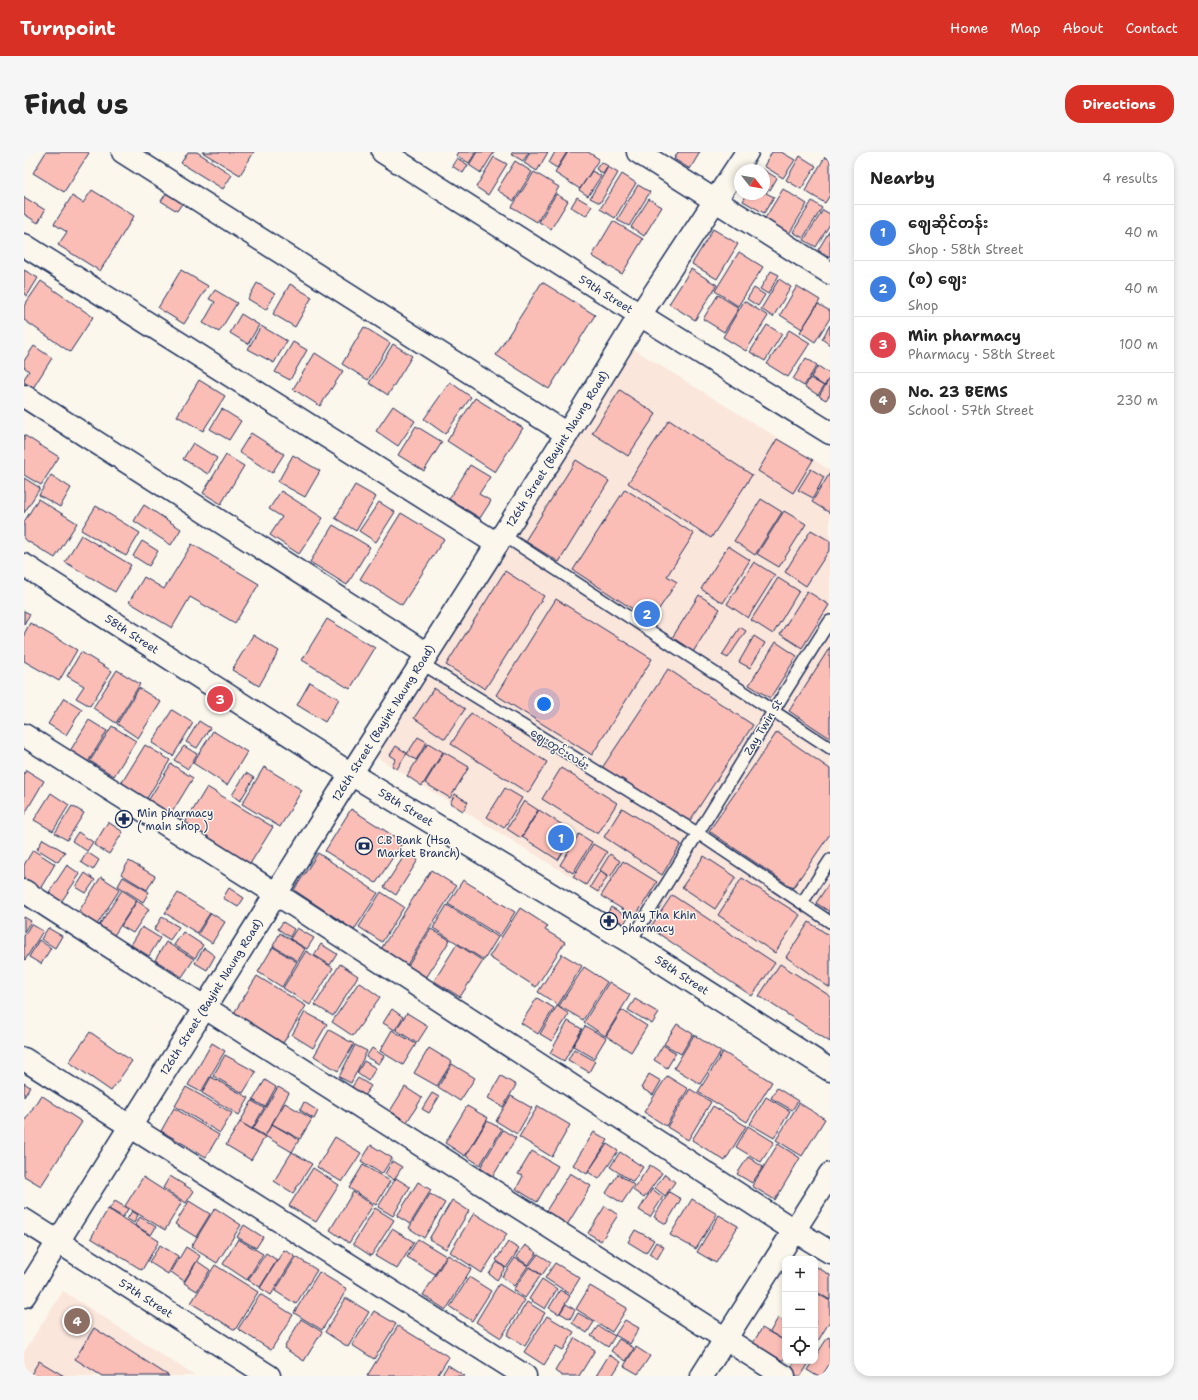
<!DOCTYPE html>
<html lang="en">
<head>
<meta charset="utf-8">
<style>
	:root { --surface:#fff; --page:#f6f6f6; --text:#222; --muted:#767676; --line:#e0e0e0; --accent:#d93025 }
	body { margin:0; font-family:"Shantell Sans","Noto Sans Myanmar",sans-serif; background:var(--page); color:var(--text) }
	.controls { position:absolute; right:12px; bottom:12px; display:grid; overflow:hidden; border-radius:8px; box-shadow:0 2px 6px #0003 }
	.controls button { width:36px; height:36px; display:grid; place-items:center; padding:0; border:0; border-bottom:1px solid var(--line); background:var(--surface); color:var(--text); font:20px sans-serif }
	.compass { position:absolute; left:710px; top:12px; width:36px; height:36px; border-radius:50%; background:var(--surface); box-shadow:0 2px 6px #0003; rotate:121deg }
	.you { position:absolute; left:520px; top:552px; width:14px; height:14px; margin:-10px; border:3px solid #fff; border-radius:50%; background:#1a73e8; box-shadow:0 0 0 6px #1a73e833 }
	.badge { display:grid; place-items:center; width:26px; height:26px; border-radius:50%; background:var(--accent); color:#fff; font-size:13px; font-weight:700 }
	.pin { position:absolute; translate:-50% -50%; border:2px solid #fff; box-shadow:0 1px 4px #0006 }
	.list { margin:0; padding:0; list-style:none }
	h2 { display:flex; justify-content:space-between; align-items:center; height:52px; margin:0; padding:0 16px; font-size:17px }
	h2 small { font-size:13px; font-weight:400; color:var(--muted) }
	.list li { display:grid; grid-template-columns:26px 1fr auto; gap:12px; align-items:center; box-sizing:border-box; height:56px; padding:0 16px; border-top:1px solid var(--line) }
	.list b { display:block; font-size:15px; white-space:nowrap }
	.list p { margin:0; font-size:13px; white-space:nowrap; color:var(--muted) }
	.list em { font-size:13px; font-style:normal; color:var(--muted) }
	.icon { flex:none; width:22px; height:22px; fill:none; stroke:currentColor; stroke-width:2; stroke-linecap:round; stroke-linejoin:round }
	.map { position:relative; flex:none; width:806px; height:1224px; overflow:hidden; border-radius:16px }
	header { display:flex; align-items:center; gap:24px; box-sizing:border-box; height:56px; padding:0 20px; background:var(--accent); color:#fff }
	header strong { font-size:19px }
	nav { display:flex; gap:22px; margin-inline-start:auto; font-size:14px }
	.intro { display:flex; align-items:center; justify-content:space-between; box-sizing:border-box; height:96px; padding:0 24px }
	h1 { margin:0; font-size:28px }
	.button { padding:10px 18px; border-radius:16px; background:var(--accent); color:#fff; font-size:14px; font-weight:700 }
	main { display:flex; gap:24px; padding:0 24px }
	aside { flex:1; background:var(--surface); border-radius:16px; box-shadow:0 2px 6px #0003 }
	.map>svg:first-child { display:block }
	.built { fill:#fbe6dc }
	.building { fill:#fabeb7; stroke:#1b2f5e }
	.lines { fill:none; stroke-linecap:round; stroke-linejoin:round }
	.lane-casing { stroke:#1b2f5e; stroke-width:14 }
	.street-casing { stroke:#1b2f5e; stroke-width:25 }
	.secondary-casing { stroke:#1b2f5e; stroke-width:25 }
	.lane { stroke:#fbf7ec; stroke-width:11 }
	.street { stroke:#fbf7ec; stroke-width:22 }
	.secondary { stroke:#fbf7ec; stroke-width:22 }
	.labels { text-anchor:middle; stroke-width:3; stroke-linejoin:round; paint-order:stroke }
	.street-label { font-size:11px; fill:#1b2f5e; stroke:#fbf7ec }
	.poi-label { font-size:11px; fill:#1b2f5e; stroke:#fbf7ec; text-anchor:start }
</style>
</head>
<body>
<header>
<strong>Turnpoint</strong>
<nav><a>Home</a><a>Map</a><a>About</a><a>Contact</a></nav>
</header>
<div class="intro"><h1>Find us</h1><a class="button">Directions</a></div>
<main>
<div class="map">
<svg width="806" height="1224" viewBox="0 0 806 1224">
	<rect width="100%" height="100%" fill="#fbf7ec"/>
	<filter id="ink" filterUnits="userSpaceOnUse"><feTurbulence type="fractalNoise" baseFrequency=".025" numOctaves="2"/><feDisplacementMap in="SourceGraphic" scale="8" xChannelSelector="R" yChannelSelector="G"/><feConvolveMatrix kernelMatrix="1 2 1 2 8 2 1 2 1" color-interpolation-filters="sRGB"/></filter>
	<g filter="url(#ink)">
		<path class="built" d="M603 193 806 318V884L352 605Z
			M39 1139 171 1224H0V1200Z"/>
		<path class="building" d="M22 0H63L65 1 40 40 9 21Z
			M164 0H173L208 23 199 37 157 11Z
			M178 0H230L216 23Z
			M434 0H452L445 11 432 3Z
			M453 0H470L457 21 445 13Z
			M489 0H505L499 9 487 2Z
			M506 0H524L513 19 500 11Z
			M531 0H543L533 16 525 11Z
			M544 0H564L575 7 556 37 531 21Z
			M654 0H676L666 17 650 7Z
			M748 0H757L771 8 759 26 740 14Z
			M776 4 792 14 777 37 762 28Z
			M470 5 483 12 464 43 452 35Z
			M801 5 806 8V43L801 51 781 39Z
			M433 6 444 13 439 21 428 14Z
			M491 9 508 20 490 49 473 38Z
			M577 10 584 14 579 22 572 17Z
			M584 15 594 21 576 51 566 46Z
			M738 17 753 26 746 38 740 34V18H737Z
			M568 19 577 24 564 44 555 38Z
			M510 20 535 35 513 70 488 55Z
			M598 22 612 31 591 66 576 57Z
			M614 33 626 40 605 74 593 68Z
			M147 34 163 44 153 59 137 49Z
			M740 36 744 38 742 41 750 45 740 61 719 49 723 42H740Z
			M759 37 783 52 765 82 740 68Z
			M68 38 110 64 76 119 34 93 43 80 30 72 48 44 59 51Z
			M532 42 544 49 527 77 515 70Z
			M0 45 21 58 14 71 0 62Z
			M553 45 568 54 562 64 547 55Z
			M625 47 638 55 620 84 607 75Z
			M788 49 798 56 779 86 769 80Z
			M799 58 806 62V72L792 95 780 88Z
			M589 69 619 87 598 122 568 104Z
			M689 77 714 92 693 127 668 112Z
			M806 78V105L794 98Z
			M715 100 739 115 714 154 691 139Z
			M667 117 693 133 671 168 645 152Z
			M0 118 14 126 3 144 0 142Z
			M157 118 184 134 160 172 134 156Z
			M747 119 755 123 744 142 736 137Z
			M755 127 767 135 749 165 737 157Z
			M17 129 69 165 46 200 0 168V154Z
			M518 130 571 163 525 237 472 203Z
			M233 131 251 142 242 158 224 147Z
			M266 132 288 145 271 175 249 162Z
			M773 134 796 148 778 177 756 163Z
			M730 136 741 143 734 154 723 147Z
			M191 138 213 151 195 180 179 171 191 150 185 147Z
			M694 143 715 156 700 180 679 167Z
			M720 149 744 164 722 199 699 185Z
			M794 152 806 159V166L791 190 776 180Z
			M217 162 235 173 224 192 206 181Z
			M743 173 758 182 741 209 726 200Z
			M806 173V193L798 187Z
			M237 174 263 189 250 211 224 197Z
			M340 175 366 191 344 228 318 212Z
			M765 178 786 191 764 225 743 212Z
			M269 190 283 198 266 228 251 220Z
			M369 192 388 204 364 243 345 231Z
			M10 194 28 206 9 236 0 230V227L5 219 0 215V209Z
			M291 201 319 219 296 254 269 237Z
			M782 206 793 213 780 234 769 227Z
			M794 214 806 222V225L800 234 787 225Z
			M786 226 800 234 794 243 781 235Z
			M806 226V242L802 248 795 244Z
			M175 228 201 244 179 279 153 264Z
			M426 230 447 245 421 282 400 267Z
			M596 238 632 262 604 304 568 281Z
			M451 246 499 276 471 320 423 289Z
			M369 254 391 269 374 294 352 279Z
			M198 257 217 269 205 288 186 277Z
			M645 268 728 323 687 386 604 331Z
			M392 274 418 290 400 319 374 303Z
			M227 281 260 302 248 321 215 300Z
			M0 283 35 305 17 333 0 323Z
			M753 287 789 308 769 341 734 319Z
			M169 291 193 306 184 322 159 307Z
			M202 303 220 314 197 352 179 341Z
			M269 303 296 319 281 345 254 330Z
			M552 308 585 329 535 410 501 389Z
			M446 313 466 325 455 342 467 349 456 366 425 347Z
			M787 317 800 325 789 346 774 338Z
			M806 321V361L788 350Z
			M27 323 47 336 36 355 15 343Z
			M0 326 16 336 0 361Z
			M331 333 352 345 332 379 311 366Z
			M601 337 670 382 643 424 653 430 627 469 549 418Z
			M257 339 299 366 275 402 246 383 258 365 245 357Z
			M14 347 53 371 31 406 0 387V370Z
			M737 347 758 360 731 403 710 389Z
			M355 350 371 360 352 390 335 379Z
			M120 353 157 377 147 393 110 369Z
			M72 354 116 381 102 404 57 378Z
			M760 359 782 372 755 415 733 402Z
			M377 361 420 387 378 453 336 427Z
			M309 373 346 395 323 433 286 410Z
			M787 378 806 389V397L782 434 761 420Z
			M57 383 107 413 91 440 41 410Z
			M118 389 134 399 125 414 109 404Z
			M168 392 235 432 211 471 166 445 148 476 105 450 120 425 140 437Z
			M704 394 726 408 699 451 677 437Z
			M730 410 751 423 724 466 703 452Z
			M481 419 520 444 461 537 422 513Z
			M754 426 775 439 749 482 727 468Z
			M783 439 805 453 778 496 756 482Z
			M675 443 696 457 669 500 648 486Z
			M532 447 628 507 568 603 472 543Z
			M0 459 6 462 0 472Z
			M303 467 351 496 326 537 278 508Z
			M6 471 53 498 35 529 0 509V482Z
			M716 475 722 479 704 506 698 503Z
			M229 483 255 499 235 534 208 518Z
			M730 484 741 491 726 516 715 510Z
			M752 490 773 504 746 546 725 533Z
			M806 495V586L765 559Z
			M57 500 88 519 66 554 52 546 60 534 43 524Z
			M644 517 729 573 663 673 578 616Z
			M93 518 116 532 92 571 69 556Z
			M286 530 315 547 301 570 273 553Z
			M115 536 137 550 114 586 93 572Z
			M410 536 441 557 421 587 390 566Z
			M40 546 58 557 42 583 24 572Z
			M148 558 169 571 149 604 128 591Z
			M447 561 523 610 504 641 427 592Z
			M65 568 83 579 64 610 46 599Z
			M175 569 186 576 173 596 162 590Z
			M88 574 112 589 90 624 66 609Z
			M189 579 223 600 203 633 169 611Z
			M753 580 806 617V682L769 736 685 679Z
			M394 585 403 590 392 608 383 602Z
			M404 591 419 600 398 634 383 624Z
			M121 593 146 608 122 648 97 632Z
			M160 594 173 602 164 617 150 608Z
			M372 594 383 601 373 617 368 614 372 607 366 603Z
			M420 600 445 615 426 646 401 631Z
			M147 612 169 626 147 662 124 649Z
			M240 615 278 638 256 675 218 652Z
			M537 616 593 651 574 682 518 647Z
			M2 618 20 629 0 663V622Z
			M222 621 230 626 216 649 208 643Z
			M183 635 249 675 226 712 161 671Z
			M481 636 498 646 480 676 463 665Z
			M27 641 45 653 29 679 10 668Z
			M431 642 444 650 439 659 426 651Z
			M500 649 514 658 497 686 483 677Z
			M48 654 60 661 43 688 31 681Z
			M598 656 657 692 638 723 580 685Z
			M327 657 379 690 352 731 301 699Z
			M515 658 551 681 534 708 498 685Z
			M84 670 99 680 85 702 70 693Z
			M54 680 69 690 63 699 48 689Z
			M555 682 568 690 549 721 536 713Z
			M19 687 41 700 34 710 13 697Z
			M569 692 583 700 562 733 549 725Z
			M9 698 31 712 16 737 0 727V713Z
			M63 700 75 708 69 718 57 710Z
			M294 701 354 741 330 778 270 738Z
			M382 701 394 708 372 743 360 735Z
			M586 702 596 709 586 725 576 718Z
			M680 704 712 725 691 757 658 735Z
			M105 709 131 724 123 738 97 722Z
			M599 709 633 730 611 765 577 744Z
			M43 713 56 722 35 753 22 745Z
			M407 718 432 734 383 813 357 797Z
			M576 719 583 725 574 740 566 735Z
			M61 721 71 728 62 741 52 735Z
			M77 725 96 737 72 774 53 762Z
			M99 725 125 740 119 750 94 734Z
			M718 726 776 763 751 801 694 763Z
			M439 728 491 760 476 784 424 752Z
			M806 730V760L792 751Z
			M205 736 220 746 214 755 199 746Z
			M98 738 113 748 89 785 74 775Z
			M357 740 380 755 358 790 335 775Z
			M154 741 186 761 173 781 141 761Z
			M648 743 751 811 728 844 626 776Z
			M113 749 125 757 109 781 97 774Z
			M423 753 474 785 460 808 409 776Z
			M587 755 604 765 600 772 583 762Z
			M496 756 524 774 521 778 541 790 512 835 465 805Z
			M187 761 201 770 188 791 174 782Z
			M0 765 7 769 0 780Z
			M138 765 155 775 146 788 130 778Z
			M259 770 270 777 266 785 254 777Z
			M785 770 806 784V836L762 805Z
			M7 772 19 779 1 808H0V784Z
			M118 775 136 786 125 804 107 793Z
			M24 776 38 784 31 796 17 787Z
			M273 776 290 786 283 797 266 787Z
			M407 777 426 788 402 826 384 814Z
			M159 780 179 793 171 806 150 793Z
			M256 781 281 797 274 809 249 794Z
			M15 788 27 796 17 812 5 805Z
			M142 790 170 807 158 825 131 808Z
			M297 792 313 802 306 813 290 803Z
			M433 792 459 809 436 845 410 829Z
			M249 795 273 810 258 835 234 820Z
			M180 796 191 804 183 818 171 811Z
			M282 799 309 816 286 853 259 836Z
			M538 802 558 814 534 853 514 840Z
			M316 812 334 824 309 864 291 853Z
			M756 812 806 844V890L735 844Z
			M560 815 583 830 559 868 535 854Z
			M233 824 282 854 259 891 210 861Z
			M335 830 356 845 329 884 308 870Z
			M585 830 606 843 581 884 560 870Z
			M513 846 530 856 514 882 497 871Z
			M611 847 635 861 628 872 604 858Z
			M533 854 545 862 528 889 516 882Z
			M368 857 379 865 371 878 359 871Z
			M598 858 623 874 607 900 582 884Z
			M281 860 303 872 289 896 268 883Z
			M383 861 404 874 393 891 372 878Z
			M544 869 558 877 540 909 526 901Z
			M653 872 669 882 657 902 640 892Z
			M561 874 582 886 570 906 549 894Z
			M305 878 330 892 314 919 290 904Z
			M368 878 392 892 379 913 356 899Z
			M66 880 108 909 87 939 45 910Z
			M670 883 697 900 676 932 650 916Z
			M188 891 201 899 177 940 164 933Z
			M331 893 343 899 327 931 315 925Z
			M639 893 652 901 643 916 630 908Z
			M348 896 360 904 355 912 342 905Z
			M405 896 428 910 413 934 390 921Z
			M550 897 571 909 565 920 544 908Z
			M699 900 748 930 723 970 674 940Z
			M201 903 232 920 219 941 189 924Z
			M340 909 352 916 344 929 333 921Z
			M428 912 451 926 436 949 414 935Z
			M625 922 637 929 629 943 617 936Z
			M477 924 492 933 479 955 464 946Z
			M643 924 664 937 642 974 620 960Z
			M187 925 225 946 215 963 178 941Z
			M334 926 347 934 339 945 326 938Z
			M241 928 252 935 241 955 229 948Z
			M0 931 6 935 0 945Z
			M162 935 208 961 196 981 151 954Z
			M254 935 265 941 241 984 229 977Z
			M381 935 398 946 383 970 366 959Z
			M753 936 774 949 768 958 747 946Z
			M666 937 687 950 664 988 643 975Z
			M408 941 415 945 405 961 398 957Z
			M17 943 58 970 17 1034 0 1024V970Z
			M487 944 508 956 493 982 472 969Z
			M742 945 766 959 750 986 726 972Z
			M228 949 240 956 228 977 216 970Z
			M280 950 294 959 290 967 276 958Z
			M261 951 288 967 276 987 248 972Z
			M775 951 801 967 778 1004 752 988Z
			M443 954 464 966 441 1004 421 991Z
			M514 954 546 973 528 1005 495 985Z
			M689 954 722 974 701 1009 668 988Z
			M150 956 195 983 182 1005 137 979Z
			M463 969 478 977 456 1013 442 1004Z
			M216 970 241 985 227 1008 202 993Z
			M248 972 275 988 268 1000 241 984Z
			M724 974 750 990 737 1010 712 995Z
			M479 978 492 986 469 1024 456 1016Z
			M570 980 584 988 563 1022 549 1013Z
			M311 985 337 1001 318 1030 293 1015Z
			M583 992 594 999 575 1027 564 1020Z
			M754 992 776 1006 751 1048 728 1034Z
			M347 993 368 1006 358 1022 337 1009Z
			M508 999 534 1014 513 1050 492 1037 499 1024 494 1022Z
			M268 1000 288 1012 269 1041 250 1029Z
			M596 1000 619 1015 609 1030 586 1015Z
			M724 1005 739 1015 728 1031 713 1022Z
			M368 1009 378 1015 370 1028 361 1022Z
			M339 1013 366 1029 352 1053 325 1036Z
			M626 1013 638 1021 620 1046 609 1038Z
			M289 1016 315 1033 292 1070 265 1054Z
			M546 1021 567 1034 543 1073 522 1059Z
			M594 1022 610 1033 598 1051 582 1041Z
			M641 1022 651 1030 641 1044 631 1036Z
			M146 1024 170 1039 162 1051 139 1036Z
			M119 1025 158 1050 141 1078 101 1054Z
			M372 1026 386 1035 369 1064 354 1055Z
			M394 1030 407 1038 386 1072 373 1064Z
			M628 1037 639 1045 626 1065 615 1058Z
			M329 1040 349 1053 325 1091 306 1078Z
			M645 1040 657 1047 642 1072 630 1065Z
			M406 1042 421 1051 400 1086 385 1076Z
			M668 1047 693 1062 672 1097 646 1083Z
			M428 1048 445 1059 422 1097 405 1087Z
			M91 1049 104 1057 99 1065 85 1057Z
			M165 1049 186 1062 172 1085 151 1072Z
			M581 1054 594 1063 577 1089 564 1081Z
			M191 1056 217 1073 193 1111 167 1095Z
			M351 1056 370 1068 347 1104 329 1092Z
			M84 1057 135 1089 118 1118 67 1086Z
			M108 1059 114 1063 110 1071 103 1067Z
			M450 1061 483 1082 458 1121 426 1100Z
			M695 1063 714 1074 692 1111 673 1100Z
			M116 1065 132 1075 127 1083 111 1073Z
			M220 1073 239 1085 232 1096 213 1085Z
			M368 1077 390 1090 373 1117 351 1104Z
			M611 1078 630 1088 622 1101 604 1090Z
			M214 1087 239 1102 223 1128 199 1112Z
			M394 1087 422 1104 411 1122 383 1105Z
			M484 1090 495 1097 482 1116 472 1108Z
			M632 1090 640 1095 633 1107 625 1102Z
			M136 1093 154 1104 144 1122 125 1110Z
			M501 1093 513 1101 504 1113 492 1105Z
			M162 1095 176 1104 160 1129 147 1120Z
			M260 1098 271 1104 247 1143 236 1136Z
			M242 1101 253 1108 236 1135 224 1128Z
			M514 1102 527 1110 518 1123 505 1114Z
			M424 1103 447 1117 422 1158 399 1143Z
			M272 1105 293 1118 272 1152 251 1139Z
			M491 1106 504 1114 490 1134 478 1125Z
			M173 1109 186 1118 173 1139 160 1131Z
			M473 1110 481 1116 473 1128 465 1122Z
			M531 1111 556 1126 546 1142 521 1126Z
			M191 1113 234 1140 211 1178 167 1151Z
			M791 1114 806 1123V1148L791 1139Z
			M505 1115 517 1123 501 1146 489 1138Z
			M295 1120 323 1137 298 1178 270 1161Z
			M445 1125 467 1139 448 1169 426 1155Z
			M518 1127 533 1137 521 1157 505 1147Z
			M475 1132 501 1148 477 1186 452 1170Z
			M566 1134 603 1156 588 1180 552 1157Z
			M536 1138 546 1144 535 1162 525 1156Z
			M791 1140 806 1149V1169L794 1189 791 1187Z
			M236 1142 269 1163 247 1198 214 1177Z
			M322 1146 345 1160 324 1195 301 1180Z
			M503 1150 521 1161 501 1194 483 1183Z
			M542 1152 551 1158 546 1167 536 1161Z
			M350 1159 372 1172 350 1207 328 1193Z
			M554 1161 570 1170 563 1181 548 1171Z
			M523 1164 550 1180 539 1198 532 1194 520 1213 500 1200Z
			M754 1166 761 1170V1189L746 1180Z
			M277 1167 298 1180 280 1209 260 1196Z
			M601 1168 615 1176 606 1192 591 1183Z
			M374 1174 425 1205 413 1224H343Z
			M574 1174 591 1184 584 1195 567 1184Z
			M70 1176 145 1224H78L51 1207Z
			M738 1176 761 1189V1205L759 1209 729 1191Z
			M804 1185 806 1186V1211L798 1224H793L783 1218 789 1209H791V1205Z
			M551 1186 571 1198 555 1224H538L531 1219Z
			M595 1187 610 1196 602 1209 587 1199Z
			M612 1195 626 1204 614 1222 600 1214Z
			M585 1203 597 1210 588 1224H572Z
			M15 1209 40 1224H6Z
			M771 1209H786L777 1224H768L764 1222Z
			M424 1213 441 1224H417Z"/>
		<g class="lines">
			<g class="lane-casing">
				<path id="lane" d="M479 383 806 596
					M397 511 675 682 806 770
					M778 751 806 708
					M606 790C674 683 738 575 806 469"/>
			</g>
			<g class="street-casing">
				<path id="street" d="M99 0 543 282
					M359 0 616 163 806 281
					M614 0 806 121
					M0 93 473 392
					M0 244 403 502
					M0 583 251 741 771 1079 806 1100
					M0 739 180 855 760 1224
					M0 907 501 1224
					M0 1068 245 1224
					M678 1224 806 1022"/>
			</g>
			<g class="secondary-casing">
				<path id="secondary" d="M0 413 327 622 606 790 806 918
					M0 1144 327 622 543 282 616 163 723 0"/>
			</g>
			<use href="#lane" class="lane"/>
			<use href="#street" class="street"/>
			<use href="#secondary" class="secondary"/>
		</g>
	</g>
	<defs>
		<g id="pharmacy-ring" transform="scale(0.9)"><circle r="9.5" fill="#fbf7ec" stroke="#1b2f5e" stroke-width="1.5"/><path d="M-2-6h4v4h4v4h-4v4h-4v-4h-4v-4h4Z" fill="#1b2f5e"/></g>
		<g id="bank-ring" transform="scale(0.9)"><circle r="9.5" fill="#fbf7ec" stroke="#1b2f5e" stroke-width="1.5"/><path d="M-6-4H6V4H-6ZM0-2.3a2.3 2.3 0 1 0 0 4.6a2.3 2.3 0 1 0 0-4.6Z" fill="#1b2f5e"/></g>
	</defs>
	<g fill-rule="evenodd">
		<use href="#pharmacy-ring" x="100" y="667"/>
		<use href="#bank-ring" x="340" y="694"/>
		<use href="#pharmacy-ring" x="585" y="769"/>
	</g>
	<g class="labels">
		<g class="street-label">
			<text transform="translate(582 142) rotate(32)" y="4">59th Street</text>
			<text transform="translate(533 297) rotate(-58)" y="4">126th Street (Bayint Naung Road)</text>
			<text transform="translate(108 482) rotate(33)" y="4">58th Street</text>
			<text transform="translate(359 571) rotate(-58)" y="4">126th Street (Bayint Naung Road)</text>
			<text transform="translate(739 575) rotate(-59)" y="4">Zay Twin St</text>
			<text transform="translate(536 597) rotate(32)" y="4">ဈေးတွင်းလမ်း</text>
			<text transform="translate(382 655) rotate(31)" y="4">58th Street</text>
			<text transform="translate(658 823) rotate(33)" y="4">58th Street</text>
			<text transform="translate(187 845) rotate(-58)" y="4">126th Street (Bayint Naung Road)</text>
			<text transform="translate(122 1146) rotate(33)" y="4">57th Street</text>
		</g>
		<g class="poi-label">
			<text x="113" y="665">Min pharmacy<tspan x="113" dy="13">( main shop )</tspan></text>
			<text x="353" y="692">C.B Bank (Hsa<tspan x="353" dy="13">Market Branch)</tspan></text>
			<text x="598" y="767">May Tha Khin<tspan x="598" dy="13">pharmacy</tspan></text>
		</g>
	</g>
</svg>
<div class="controls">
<button>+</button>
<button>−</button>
<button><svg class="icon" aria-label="locate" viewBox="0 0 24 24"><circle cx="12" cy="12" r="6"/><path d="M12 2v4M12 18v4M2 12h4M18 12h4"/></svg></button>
</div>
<svg class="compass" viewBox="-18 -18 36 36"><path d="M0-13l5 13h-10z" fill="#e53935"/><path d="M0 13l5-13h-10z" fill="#767676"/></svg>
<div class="you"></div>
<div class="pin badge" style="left:537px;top:686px;background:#3f7fe0">1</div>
<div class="pin badge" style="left:623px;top:462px;background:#3f7fe0">2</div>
<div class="pin badge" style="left:196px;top:547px;background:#e0444e">3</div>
<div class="pin badge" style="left:53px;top:1169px;background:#8d6e63">4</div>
</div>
<aside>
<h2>Nearby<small>4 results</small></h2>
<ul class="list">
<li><span class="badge" style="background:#3f7fe0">1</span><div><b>ဈေဆိုင်တန်း</b><p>Shop · 58th Street</p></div><em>40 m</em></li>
<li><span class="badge" style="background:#3f7fe0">2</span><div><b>(စ) ဈေး</b><p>Shop</p></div><em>40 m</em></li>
<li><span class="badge" style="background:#e0444e">3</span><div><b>Min pharmacy</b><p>Pharmacy · 58th Street</p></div><em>100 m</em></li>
<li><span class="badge" style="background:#8d6e63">4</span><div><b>No. 23 BEMS</b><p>School · 57th Street</p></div><em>230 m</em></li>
</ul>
</aside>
</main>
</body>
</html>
